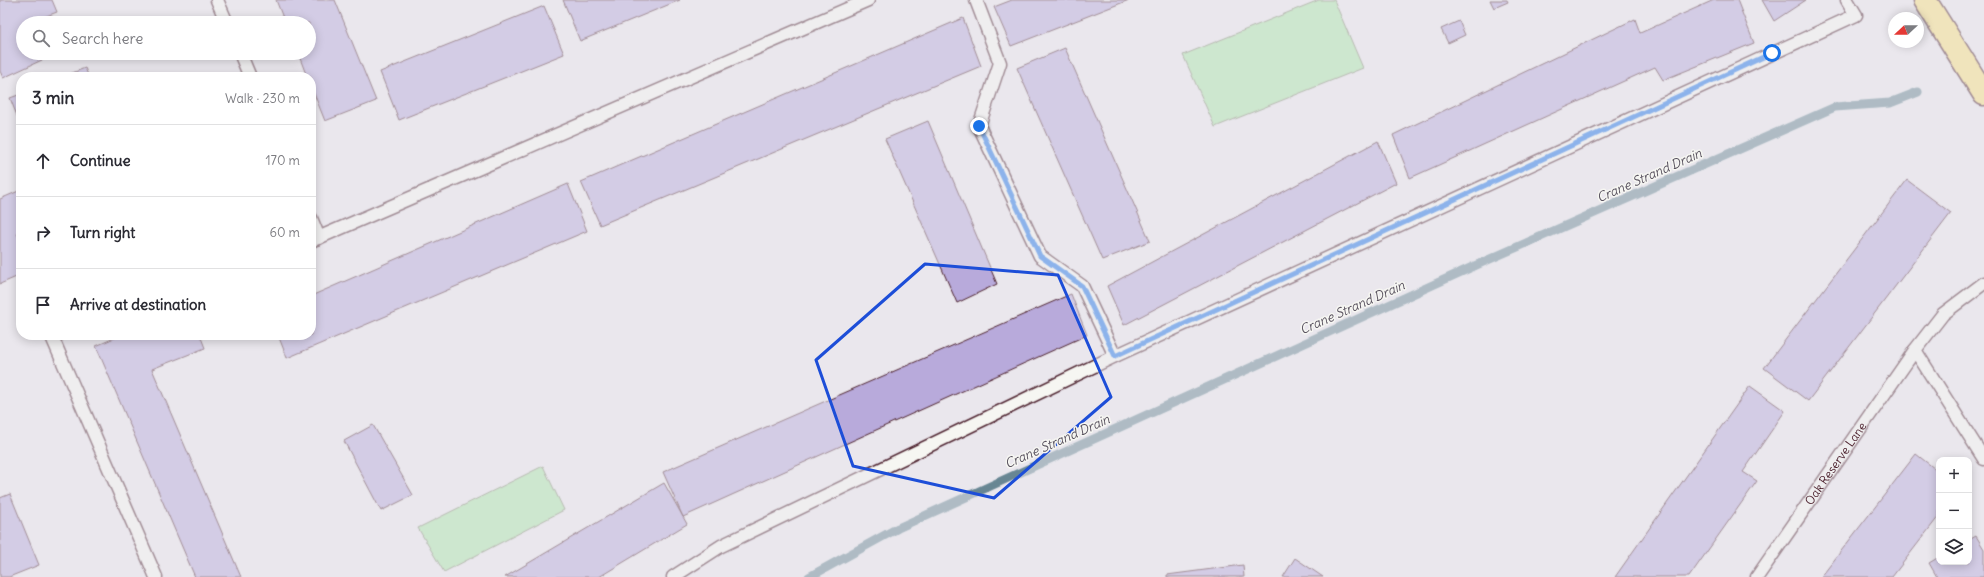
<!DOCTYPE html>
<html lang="en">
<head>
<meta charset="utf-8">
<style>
	:root { --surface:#fff; --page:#f2f2f3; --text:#2b2b33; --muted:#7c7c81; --line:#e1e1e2 }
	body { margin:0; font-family:Delius,sans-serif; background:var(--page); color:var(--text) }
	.controls { position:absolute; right:12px; bottom:12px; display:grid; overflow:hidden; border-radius:8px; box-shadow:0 2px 10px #0003 }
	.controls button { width:36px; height:36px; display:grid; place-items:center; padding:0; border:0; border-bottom:1px solid var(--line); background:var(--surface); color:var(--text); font:20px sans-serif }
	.compass { position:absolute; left:1888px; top:12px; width:36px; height:36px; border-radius:50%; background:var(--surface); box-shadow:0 2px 10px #0003; rotate:248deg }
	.stop { position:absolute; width:12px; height:12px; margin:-9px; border:3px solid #1a73e8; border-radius:50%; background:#fff }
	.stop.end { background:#1a73e8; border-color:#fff; box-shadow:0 1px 4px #0008 }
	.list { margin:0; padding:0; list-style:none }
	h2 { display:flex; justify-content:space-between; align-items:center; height:52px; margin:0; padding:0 16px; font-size:17px }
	h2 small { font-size:13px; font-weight:400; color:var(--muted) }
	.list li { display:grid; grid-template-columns:26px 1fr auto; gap:12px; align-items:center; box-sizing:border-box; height:72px; padding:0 16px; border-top:1px solid var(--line) }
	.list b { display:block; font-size:15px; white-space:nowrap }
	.list em { font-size:13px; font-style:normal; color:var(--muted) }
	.icon { flex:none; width:22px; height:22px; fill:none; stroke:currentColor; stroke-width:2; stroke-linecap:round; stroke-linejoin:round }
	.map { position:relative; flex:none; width:1984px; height:577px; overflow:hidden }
	.search { position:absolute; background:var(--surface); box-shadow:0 2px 10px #0003; left:16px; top:16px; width:300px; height:44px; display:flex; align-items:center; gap:10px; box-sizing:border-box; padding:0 14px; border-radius:22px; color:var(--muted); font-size:15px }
	.panel { position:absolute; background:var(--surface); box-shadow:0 2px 10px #0003; left:16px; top:72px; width:300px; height:268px; border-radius:16px }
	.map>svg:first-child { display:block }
	.green { fill:#ace6aa; stroke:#7b826a }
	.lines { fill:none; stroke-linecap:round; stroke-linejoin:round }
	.stream { stroke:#678693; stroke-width:9 }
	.building { fill:#b8aadb; stroke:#4a1f2b }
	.service-casing { stroke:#4a1f2b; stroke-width:15 }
	.primary-casing { stroke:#4a1f2b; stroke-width:25 }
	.service { stroke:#f6f6f2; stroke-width:12 }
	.primary { stroke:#f9e181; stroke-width:22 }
	.route { stroke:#1a73e8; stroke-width:5 }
	.marked { fill:none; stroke:#1d4ed8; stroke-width:3; stroke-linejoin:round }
	.labels { text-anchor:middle; stroke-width:3; stroke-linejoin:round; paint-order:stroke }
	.street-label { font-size:12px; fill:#4a1f2b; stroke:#f6f6f2 }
	.water-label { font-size:13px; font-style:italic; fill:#59525f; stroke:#f6f6f2 }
</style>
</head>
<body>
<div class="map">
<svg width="1984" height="577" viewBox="0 0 1984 577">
	<rect width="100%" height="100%" fill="#eae7ed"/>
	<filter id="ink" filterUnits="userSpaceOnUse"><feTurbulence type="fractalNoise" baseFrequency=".025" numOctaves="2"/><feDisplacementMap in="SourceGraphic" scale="8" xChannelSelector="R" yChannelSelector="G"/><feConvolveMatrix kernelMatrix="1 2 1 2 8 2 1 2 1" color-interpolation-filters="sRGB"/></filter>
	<g filter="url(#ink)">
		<path class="green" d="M1319 0H1334L1363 68 1215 127 1183 55Z
			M543 466 564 510 444 572 418 528Z"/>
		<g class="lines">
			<path class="stream" d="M809 577 898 528 1481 263 1835 107 1890 103 1918 92"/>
		</g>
		<path class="building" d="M0 0H52L57 12 28 23H23V53H40L42 60 3 78 0 71Z
			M276 0H335L376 101 325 121 311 86V77H307L298 53H309V23H285Z
			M563 0H680L580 41Z
			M1012 0H1129L1011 46 994 7Z
			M1490 0H1507L1508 2 1494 8Z
			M1714 0H1737L1754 43 1663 80 1655 67 1410 178 1393 135 1635 19 1640 33Z
			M1762 0H1806L1774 21Z
			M544 6 564 54 399 120 380 72Z
			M963 18 981 66 600 225 581 182Z
			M1459 21 1465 35 1448 43 1441 29Z
			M1065 48 1150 241 1102 260 1017 68Z
			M85 68 89 77H62Z
			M21 94V126L10 98Z
			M928 121 997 284 957 303 885 139Z
			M1378 141 1396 183 1124 325 1107 286Z
			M1907 180 1951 213 1808 401 1764 368Z
			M568 184 587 231 287 358 278 335H311V296Z
			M21 190V232L17 234 21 242V275L0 284V199Z
			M1071 294 1087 335 683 517 663 472Z
			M121 335H200L205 348 152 369 241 577H195L96 346Z
			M1750 386 1785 411 1743 472 1757 481 1689 577H1615Z
			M373 425 413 495 381 511 344 441Z
			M1916 454 1939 472V516L1892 577H1821Z
			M664 483 687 524 599 577H505Z
			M10 494 39 565 9 577H0V498Z
			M1976 536 1984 549V577H1937L1929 563 1939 557V562H1969V540Z
			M1295 558 1323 577H1283Z
			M1243 565 1244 577H1167V575Z"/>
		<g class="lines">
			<g class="service-casing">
				<g id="service">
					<path d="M217 0 227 23"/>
					<path d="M976 0 1000 63 979 126 1040 256 1082 286 1115 356"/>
					<path d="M240 53 250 77"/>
					<path d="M311 218 319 238"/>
					<path d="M311 241 868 0"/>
					<path d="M58 335 52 337 156 577"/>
					<path d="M1915 350 1984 459"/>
					<path d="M673 577 721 546 1115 356 1856 15 1847 0"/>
					<path id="s1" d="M1757 577 1915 350 1943 314 1984 283"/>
				</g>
			</g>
			<g class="primary-casing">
				<path id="primary" d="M1925 0 1984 94"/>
			</g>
			<use href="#service" class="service"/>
			<use href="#primary" class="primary"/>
		</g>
	</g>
	<g class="lines" filter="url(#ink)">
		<path class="route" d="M979 126 1040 256 1082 286 1115 356 1772 53"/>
	</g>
	<path d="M0 0H1984V577H0ZM925 264 1058 275 1111 397 994 498 853 466 816 360Z" fill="#eae7ed" fill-opacity=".55" fill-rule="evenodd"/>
	<path class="marked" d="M925 264 1058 275 1111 397 994 498 853 466 816 360Z"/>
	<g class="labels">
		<g class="street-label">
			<text dy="4" stroke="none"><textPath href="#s1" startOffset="138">Oak Reserve Lane</textPath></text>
		</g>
		<g class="water-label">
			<text transform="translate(1649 175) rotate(-24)" y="5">Crane Strand Drain</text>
			<text transform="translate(1352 307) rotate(-24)" y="5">Crane Strand Drain</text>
			<text transform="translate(1057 441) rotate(-24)" y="5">Crane Strand Drain</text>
		</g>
	</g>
</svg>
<div class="controls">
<button>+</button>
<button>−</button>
<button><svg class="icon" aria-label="layers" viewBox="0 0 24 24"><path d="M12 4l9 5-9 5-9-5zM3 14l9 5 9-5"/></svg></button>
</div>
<svg class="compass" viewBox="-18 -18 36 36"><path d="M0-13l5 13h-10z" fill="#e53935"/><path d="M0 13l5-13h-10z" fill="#7c7c81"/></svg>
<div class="stop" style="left:1772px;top:53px"></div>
<div class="stop end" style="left:979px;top:126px"></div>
<div class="search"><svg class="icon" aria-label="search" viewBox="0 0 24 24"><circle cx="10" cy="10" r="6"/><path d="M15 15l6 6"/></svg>Search here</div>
<section class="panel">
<h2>3 min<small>Walk · 230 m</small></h2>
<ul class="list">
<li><svg class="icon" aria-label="ahead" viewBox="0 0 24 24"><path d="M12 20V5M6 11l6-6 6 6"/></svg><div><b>Continue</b></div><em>170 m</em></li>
<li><svg class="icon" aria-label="right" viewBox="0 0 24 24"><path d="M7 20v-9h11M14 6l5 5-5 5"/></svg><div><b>Turn right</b></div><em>60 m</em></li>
<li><svg class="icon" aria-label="arrive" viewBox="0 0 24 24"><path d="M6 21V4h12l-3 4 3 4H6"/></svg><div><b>Arrive at destination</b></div></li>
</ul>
</section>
</div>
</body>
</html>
